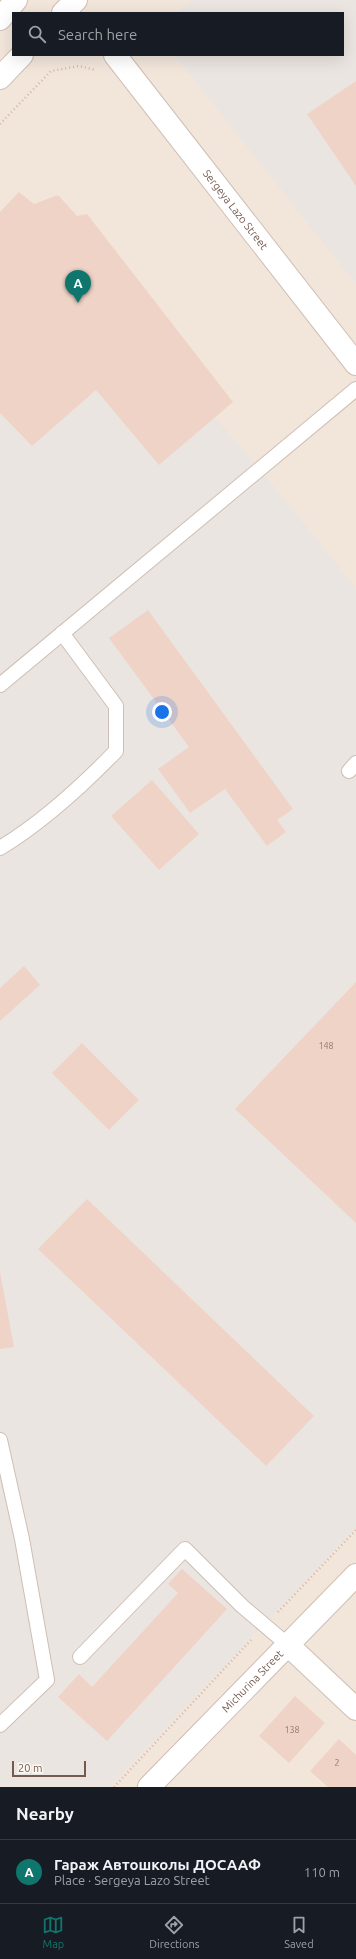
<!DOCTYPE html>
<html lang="en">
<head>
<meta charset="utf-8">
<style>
	:root { --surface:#171b24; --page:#242831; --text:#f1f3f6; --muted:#9ea1a6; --line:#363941; --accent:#0f766e }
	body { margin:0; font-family:Ubuntu,sans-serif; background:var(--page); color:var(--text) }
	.scale { position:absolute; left:12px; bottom:10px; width:74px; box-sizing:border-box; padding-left:4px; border:2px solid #755a50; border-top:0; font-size:11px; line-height:14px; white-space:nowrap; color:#755a50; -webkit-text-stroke:3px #fef8f3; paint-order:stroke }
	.you { position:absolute; left:162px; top:712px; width:14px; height:14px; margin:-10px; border:3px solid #fff; border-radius:50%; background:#1a73e8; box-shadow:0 0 0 6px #1a73e833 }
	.badge { display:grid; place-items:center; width:26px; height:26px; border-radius:50%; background:var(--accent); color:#fff; font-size:13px; font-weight:700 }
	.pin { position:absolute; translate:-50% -33px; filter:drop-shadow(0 1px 2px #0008) }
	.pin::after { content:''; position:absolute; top:21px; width:14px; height:12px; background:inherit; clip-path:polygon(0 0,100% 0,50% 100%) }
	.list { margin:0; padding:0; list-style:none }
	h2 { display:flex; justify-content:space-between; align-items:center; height:52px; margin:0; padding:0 16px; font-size:17px }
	h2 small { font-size:13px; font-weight:400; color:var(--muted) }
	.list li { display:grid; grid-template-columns:26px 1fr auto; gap:12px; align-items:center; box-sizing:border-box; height:64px; padding:0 16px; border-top:1px solid var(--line) }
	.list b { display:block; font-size:15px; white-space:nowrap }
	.list p { margin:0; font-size:13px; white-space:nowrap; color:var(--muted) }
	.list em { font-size:13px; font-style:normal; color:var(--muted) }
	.icon { flex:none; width:22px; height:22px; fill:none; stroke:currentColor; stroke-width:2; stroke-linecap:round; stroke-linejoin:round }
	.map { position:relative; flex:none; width:356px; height:1787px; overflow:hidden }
	.search { position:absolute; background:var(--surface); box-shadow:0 4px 16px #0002; left:12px; right:12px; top:12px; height:44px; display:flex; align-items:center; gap:10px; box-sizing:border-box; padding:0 14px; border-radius:0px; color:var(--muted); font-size:15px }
	.sheet { height:116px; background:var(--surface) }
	nav { display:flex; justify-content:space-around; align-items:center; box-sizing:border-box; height:56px; border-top:1px solid var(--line); background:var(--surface); font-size:11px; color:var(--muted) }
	nav a { display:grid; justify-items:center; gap:2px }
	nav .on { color:var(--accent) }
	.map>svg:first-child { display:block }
	.residential { fill:#f2e6db; fill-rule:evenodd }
	.industrial { fill:#ebe5e1 }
	.building { fill:#efd3c6 }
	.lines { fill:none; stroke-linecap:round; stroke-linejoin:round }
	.service-casing { stroke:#cfbeb4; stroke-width:16 }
	.minor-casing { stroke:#cfbeb4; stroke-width:24 }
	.secondary-casing { stroke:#d2beb2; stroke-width:24 }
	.path { stroke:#d4b6a8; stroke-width:2.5; stroke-dasharray:1 3; stroke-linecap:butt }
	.service { stroke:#fff; stroke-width:14 }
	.minor { stroke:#fff; stroke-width:22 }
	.secondary { stroke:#fff; stroke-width:22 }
	.labels { text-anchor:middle; stroke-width:3; stroke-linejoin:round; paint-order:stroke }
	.number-label { font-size:9px; fill:#94786e }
	.street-label { font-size:11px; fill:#755a50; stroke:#fef8f3 }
</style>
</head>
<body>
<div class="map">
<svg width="356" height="1787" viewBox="0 0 356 1787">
	<rect width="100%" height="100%" fill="#fbf4ec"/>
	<path class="residential" d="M0 0H356V1787H0ZM13 13H343V55H13Z"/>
	<path class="industrial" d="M192 0H356V284L174 55H343V13H176Z
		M96 390 159 464 215 417 260 469 356 588V1528L109 1787H0V413L32 446Z"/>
	<path class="building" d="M356 81V186L307 114Z
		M19 192 34 204 58 195 77 216 87 214 233 402 159 465 96 390 32 446 0 413V212Z
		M148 610 293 809 277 820 286 832 267 846 225 789 190 813 158 769 189 747 109 638Z
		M152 780 199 834 159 870 111 816Z
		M24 966 40 985 0 1021V988Z
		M356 982V1223L235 1109Z
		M82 1043 139 1100 109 1130 52 1073Z
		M87 1199 314 1416 266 1466 38 1249Z
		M0 1272 14 1347 0 1349Z
		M182 1569 227 1609 107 1741 58 1697 79 1674 92 1687 178 1593 168 1584Z
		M295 1696 325 1723 289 1763 259 1736Z
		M339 1739 356 1755V1787H328L310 1771Z"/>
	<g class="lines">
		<g class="service-casing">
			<path id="service" d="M0 685 356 389
				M349 771 356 763
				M0 848C43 822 81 787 116 751V706L62 633
				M0 1440 22 1539 47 1680 0 1725
				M80 1657 185 1549 242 1606 288 1645"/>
		</g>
		<g class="minor-casing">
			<g id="minor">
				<path d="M0 19 16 0"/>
				<path id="s1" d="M115 55 356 364"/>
				<path d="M288 1645 356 1709"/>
				<path id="s2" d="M149 1787 356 1575"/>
			</g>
		</g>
		<g class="secondary-casing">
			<path id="secondary" d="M63 13 76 0
				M0 78 22 55"/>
		</g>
		<path class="path" d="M0 124 51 71 79 66 96 70
			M278 1612 356 1530
			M114 1787 251 1640"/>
		<use href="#service" class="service"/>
		<use href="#minor" class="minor"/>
		<use href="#secondary" class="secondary"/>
	</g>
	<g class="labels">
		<g class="number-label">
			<text x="326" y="1049">148</text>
			<text x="292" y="1733">138</text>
			<text x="337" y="1766">2</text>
		</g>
		<g class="street-label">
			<text dy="4" stroke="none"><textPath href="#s1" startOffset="196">Sergeya Lazo Street</textPath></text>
			<text dy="4" stroke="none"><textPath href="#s2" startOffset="148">Michurina Street</textPath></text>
		</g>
	</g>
</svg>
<div class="scale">20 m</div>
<div class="you"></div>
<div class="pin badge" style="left:78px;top:303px">A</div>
<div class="search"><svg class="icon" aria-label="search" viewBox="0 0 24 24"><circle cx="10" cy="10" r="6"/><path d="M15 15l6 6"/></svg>Search here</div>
</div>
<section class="sheet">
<h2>Nearby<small></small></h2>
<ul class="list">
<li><span class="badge">A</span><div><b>Гараж Автошколы ДОСААФ</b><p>Place · Sergeya Lazo Street</p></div><em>110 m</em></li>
</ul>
</section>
<nav>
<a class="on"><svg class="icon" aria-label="map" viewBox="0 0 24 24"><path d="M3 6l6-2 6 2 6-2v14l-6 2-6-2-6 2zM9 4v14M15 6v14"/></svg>Map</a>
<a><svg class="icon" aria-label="directions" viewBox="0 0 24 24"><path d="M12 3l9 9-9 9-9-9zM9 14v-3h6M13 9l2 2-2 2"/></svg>Directions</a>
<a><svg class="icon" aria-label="saved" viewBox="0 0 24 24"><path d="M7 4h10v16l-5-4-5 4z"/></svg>Saved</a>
</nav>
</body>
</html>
